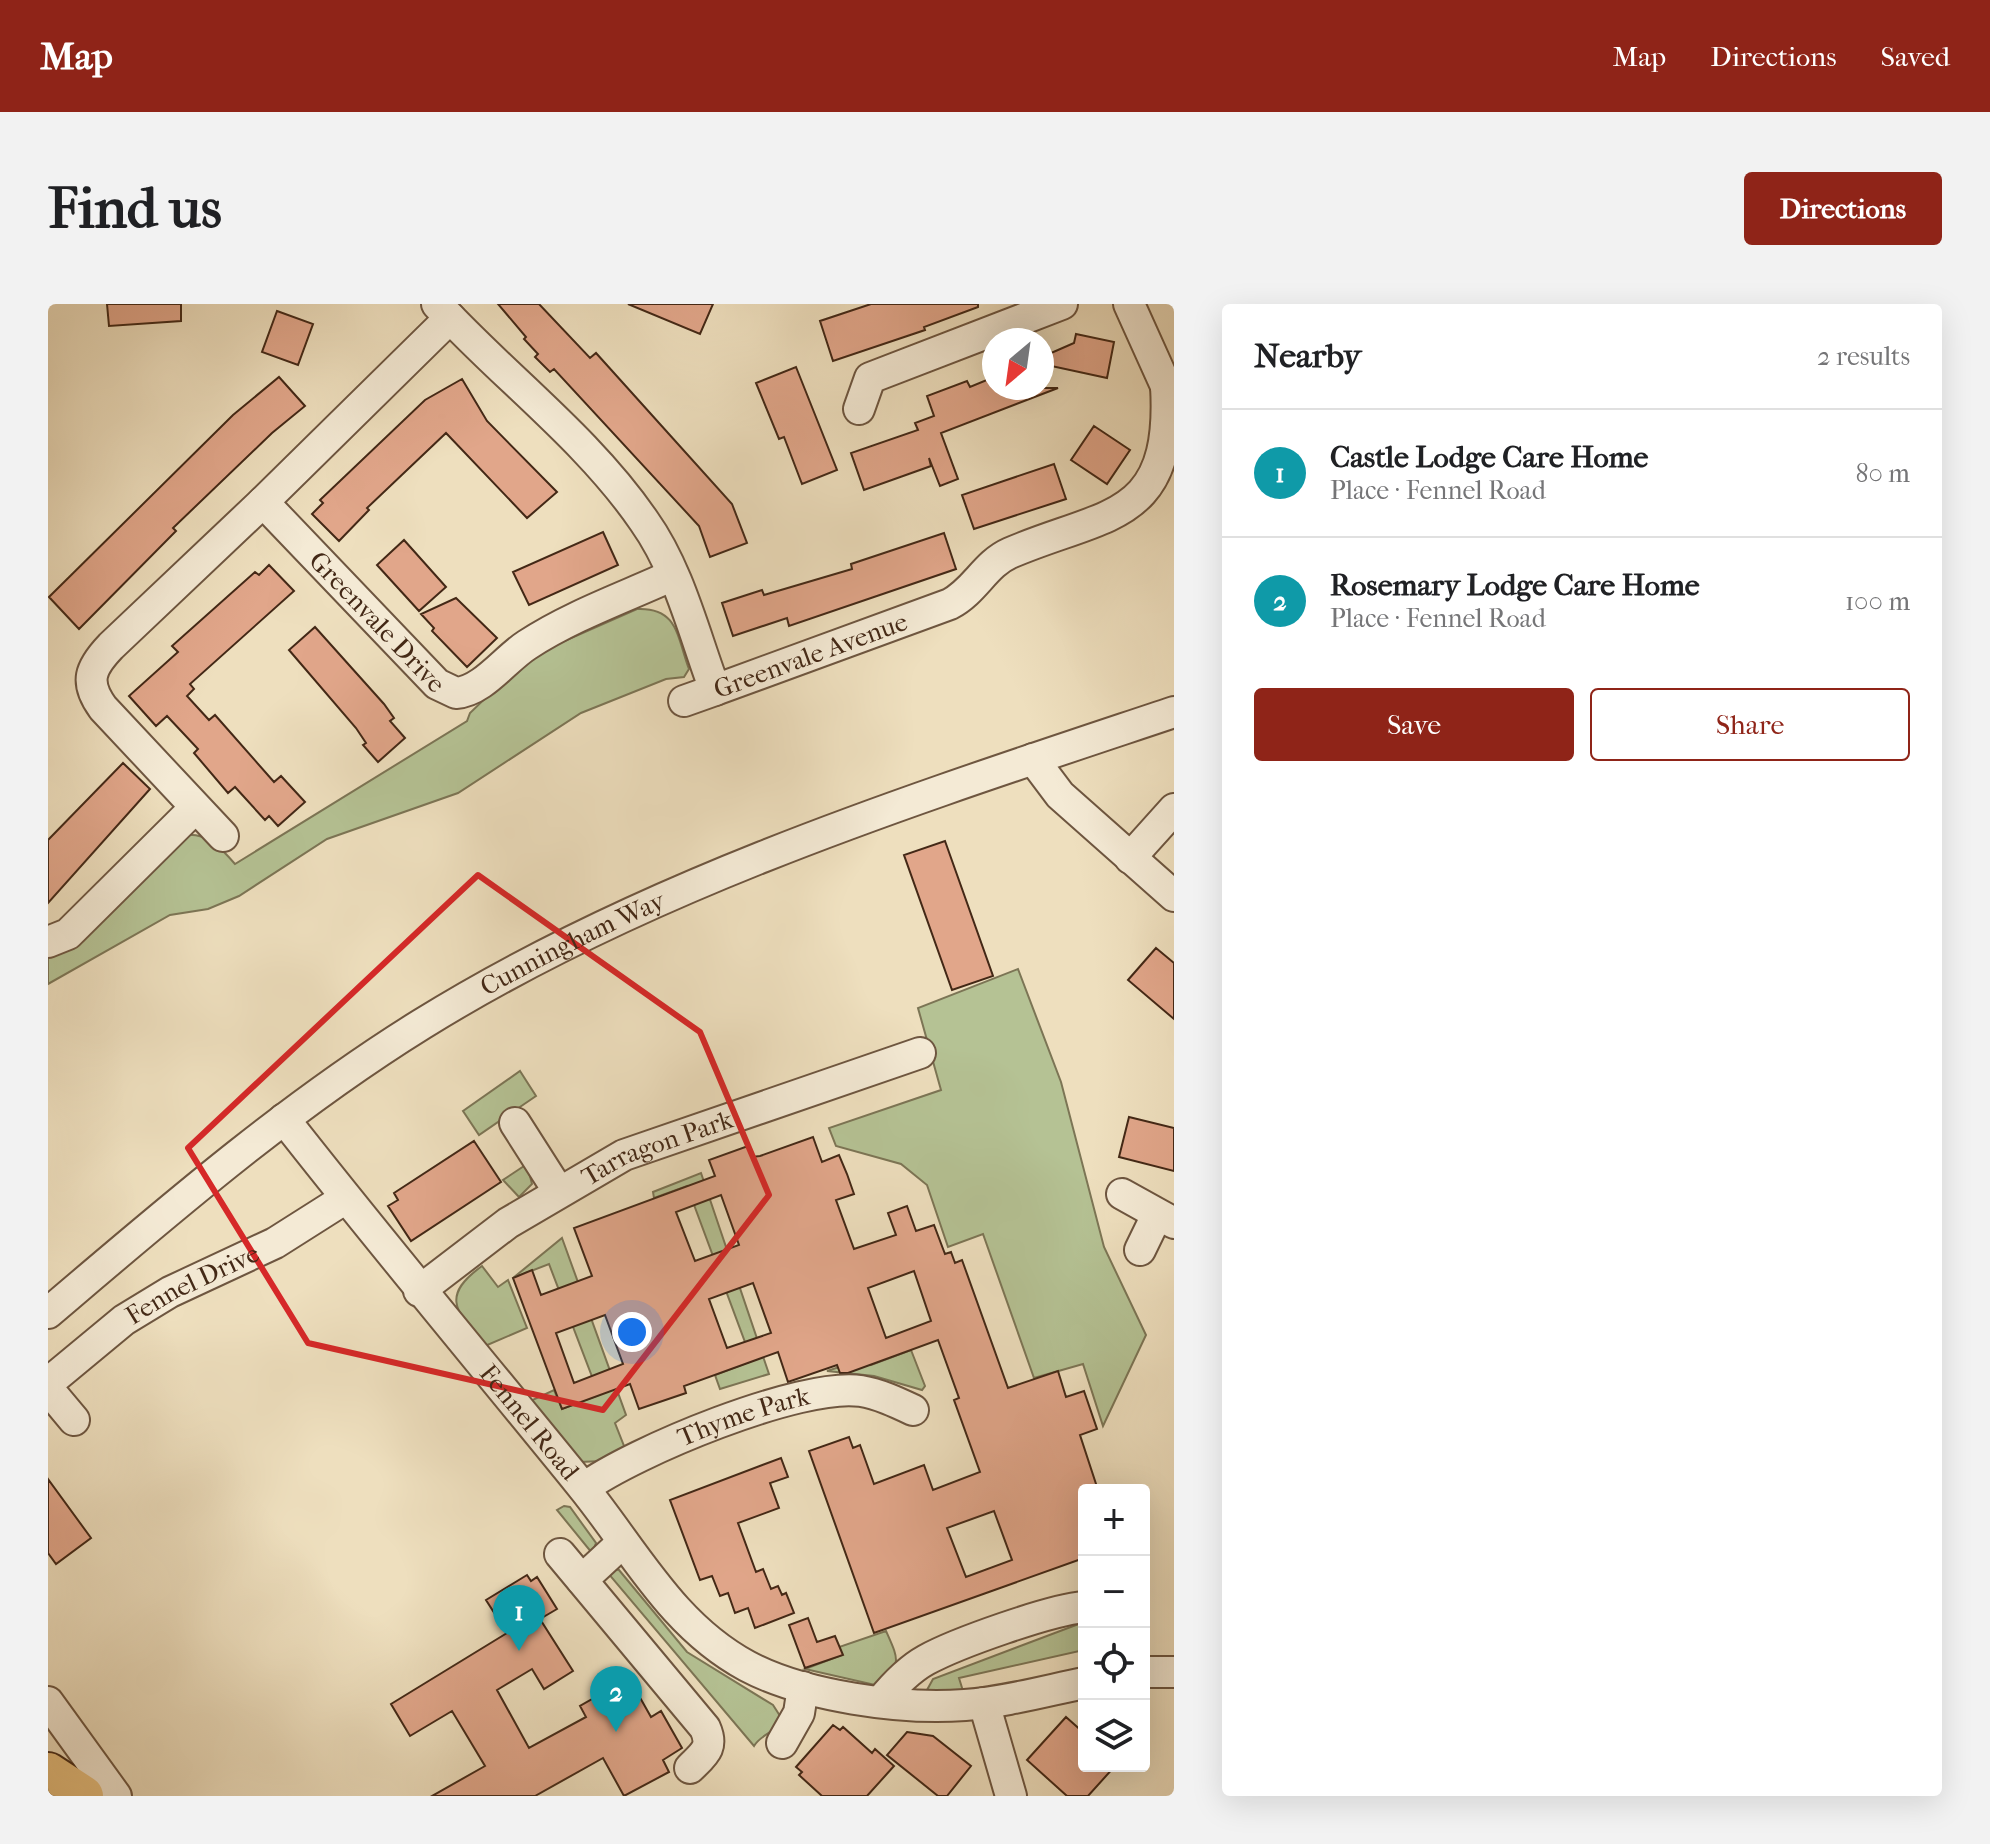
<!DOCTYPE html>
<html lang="en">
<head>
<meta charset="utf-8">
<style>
	:root { --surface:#fff; --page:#f2f2f2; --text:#202124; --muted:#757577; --line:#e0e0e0; --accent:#8f2418 }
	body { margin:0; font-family:"IM FELL French Canon",serif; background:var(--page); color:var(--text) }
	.controls { position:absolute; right:24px; bottom:24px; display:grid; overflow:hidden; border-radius:8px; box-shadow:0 8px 32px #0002 }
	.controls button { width:72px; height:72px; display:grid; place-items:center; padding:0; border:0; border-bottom:2px solid var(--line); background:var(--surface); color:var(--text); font:40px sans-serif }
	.compass { position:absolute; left:934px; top:24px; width:72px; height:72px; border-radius:50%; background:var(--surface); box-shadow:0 8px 32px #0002; rotate:209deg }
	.you { position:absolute; left:584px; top:1028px; width:28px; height:28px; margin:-20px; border:6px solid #fff; border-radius:50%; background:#1a73e8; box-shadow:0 0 0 12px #1a73e833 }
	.badge { display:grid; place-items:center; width:52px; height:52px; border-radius:50%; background:var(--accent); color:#fff; font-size:26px; font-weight:700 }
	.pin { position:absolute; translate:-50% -66px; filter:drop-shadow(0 2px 4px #0008) }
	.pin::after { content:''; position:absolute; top:42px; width:28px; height:24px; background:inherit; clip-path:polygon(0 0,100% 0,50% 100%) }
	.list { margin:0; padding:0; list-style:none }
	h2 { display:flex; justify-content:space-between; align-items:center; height:104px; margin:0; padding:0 32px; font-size:34px }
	h2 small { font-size:26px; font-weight:400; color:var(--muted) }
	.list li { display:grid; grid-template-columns:52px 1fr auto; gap:24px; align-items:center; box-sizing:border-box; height:128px; padding:0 32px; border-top:2px solid var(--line) }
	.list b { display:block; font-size:30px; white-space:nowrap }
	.list p { margin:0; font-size:26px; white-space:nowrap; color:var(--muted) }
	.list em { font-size:26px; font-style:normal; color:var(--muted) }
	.actions { display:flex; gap:16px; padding:24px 32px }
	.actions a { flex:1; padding:18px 0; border:2px solid var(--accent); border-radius:8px; text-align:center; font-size:28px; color:var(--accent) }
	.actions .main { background:var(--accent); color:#fff }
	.icon { flex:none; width:44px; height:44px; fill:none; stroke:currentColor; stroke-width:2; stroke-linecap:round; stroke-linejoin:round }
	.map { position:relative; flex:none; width:1126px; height:1492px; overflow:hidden; border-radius:8px }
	header { display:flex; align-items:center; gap:48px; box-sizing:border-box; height:112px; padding:0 40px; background:var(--accent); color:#fff }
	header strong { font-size:38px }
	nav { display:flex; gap:44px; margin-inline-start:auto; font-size:28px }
	.intro { display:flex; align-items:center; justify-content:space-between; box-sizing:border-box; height:192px; padding:0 48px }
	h1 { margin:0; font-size:56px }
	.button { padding:20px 36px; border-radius:8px; background:var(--accent); color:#fff; font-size:28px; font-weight:700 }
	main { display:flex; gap:48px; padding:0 48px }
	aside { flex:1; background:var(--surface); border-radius:8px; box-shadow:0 8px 32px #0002 }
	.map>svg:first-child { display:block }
	.green { fill:#b5c294; stroke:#7c7555; stroke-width:2 }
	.building { fill:#e1a68a; stroke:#432816; stroke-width:2; fill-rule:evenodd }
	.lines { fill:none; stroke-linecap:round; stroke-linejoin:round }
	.minor-casing { stroke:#6e5640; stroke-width:34 }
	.major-casing { stroke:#432816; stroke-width:44 }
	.minor { stroke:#f4ead5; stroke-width:30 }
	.major { stroke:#e7c07f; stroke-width:40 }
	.marked { fill:none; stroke:#d62828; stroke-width:6; stroke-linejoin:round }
	.labels { text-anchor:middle; stroke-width:6; stroke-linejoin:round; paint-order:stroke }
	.street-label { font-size:26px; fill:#432816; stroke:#f4ead5 }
</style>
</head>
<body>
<header>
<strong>Map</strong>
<nav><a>Map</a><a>Directions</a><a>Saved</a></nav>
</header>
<div class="intro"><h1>Find us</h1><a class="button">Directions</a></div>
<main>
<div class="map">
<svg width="1126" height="1492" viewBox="0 0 1126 1492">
	<rect width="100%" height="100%" fill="#eedfbe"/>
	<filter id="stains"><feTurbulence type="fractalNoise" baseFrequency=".0025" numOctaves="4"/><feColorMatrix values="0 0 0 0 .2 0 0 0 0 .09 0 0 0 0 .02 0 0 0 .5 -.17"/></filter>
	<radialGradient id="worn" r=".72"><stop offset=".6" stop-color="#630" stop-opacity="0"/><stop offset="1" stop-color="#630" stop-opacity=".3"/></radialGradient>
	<path class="green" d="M589 305C630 303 629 333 641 365L636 373 618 375 533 409 410 489 279 535 191 592 160 605 122 611 0 680V653L25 644 138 531C160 529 174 545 187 560L419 417 422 409 480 353Z
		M970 665 1013 778 1056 943 1098 1031 1055 1122 1035 1060 986 1074 935 930 900 943 879 881 853 860 788 842 781 824 893 786 870 704Z
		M472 767 488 792 431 831 415 807Z
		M479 860 484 880 471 893 455 876Z
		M653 869 721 1070 672 1085 667 1071 704 1057 639 882 606 894 605 888Z
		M514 934 578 1111 567 1119 578 1147 554 1157 532 1158 480 1098 506 1086 514 1105 551 1091 501 960 465 974Z
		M434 962 450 983 460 976 479 1024 437 1042C409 1008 391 993 434 962Z
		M863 1046 877 1082 874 1086 826 1072 779 1067 819 1054 823 1061Z
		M516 1202 522 1203 548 1239 544 1249 509 1206Z
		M566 1265 571 1266 639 1348 725 1401 734 1415C729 1428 713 1430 706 1442L559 1268Z
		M1036 1318V1346L911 1374 915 1387 882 1390 879 1386 885 1375Z
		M838 1327C851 1356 855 1362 827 1381L757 1365 794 1351 791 1343Z"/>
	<path class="building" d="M59 0H133V17L61 22Z
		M450 0H491L542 54 548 49 684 200 699 239 662 253 651 222 506 65 502 68 487 53 490 50 476 35 478 33Z
		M580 0H665L652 30Z
		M823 0H930V3L876 23 877 26 785 57 772 17Z
		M229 7 265 20 250 61 214 48Z
		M1028 30 1066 38 1059 74 994 60V53L1026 39Z
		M748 63 789 166 754 180 736 133 731 135 708 79Z
		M231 73 257 102 224 129 125 224 128 227 31 325 1 293 185 111Z
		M946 73V84H1010L893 129 910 175 892 182 881 154 883 162 816 186 803 149 870 126 867 119 886 112 879 92 919 77 922 83Z
		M414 75 439 117 509 188 479 214 398 129 319 204 321 206 291 237 264 210 275 199 272 196 377 96Z
		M1046 122 1082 146 1059 180 1023 156Z
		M1006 160 1018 195 926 225 914 191Z
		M555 228 570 261 481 301 465 268Z
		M896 229 908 265 741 322 739 314 685 332 674 299 714 286 716 291 804 265 803 260Z
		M356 236 398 283 371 307 329 261Z
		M221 261 246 287 142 380 146 385 139 392 161 416 167 411 226 478 233 472 257 498 230 522 221 512 217 516 187 483 180 489 146 449 150 445 119 412 108 422 81 392 130 348 124 342 207 268 211 271Z
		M408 294 449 334 419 363 384 327 386 324 373 310Z
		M267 323 336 400 346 414 342 417 357 434 330 458 315 441 318 439 308 424 241 346Z
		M75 459 102 485 0 599V536Z
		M897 537 945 672 904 686 856 551Z
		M1108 644 1126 659V715L1080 676Z
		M1081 813 1126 824V867L1071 853Z
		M765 833 774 858 791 851 799 870 806 890 788 896 806 945 848 931 840 909 859 902 868 927 886 921 897 950 903 948 907 959 914 956 960 1084 1010 1067 1018 1093 1036 1087 1049 1125 1032 1131 1050 1186H1036V1254L826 1329 761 1147 801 1133 805 1144 812 1141 826 1180 876 1161 885 1186 932 1168 906 1096 911 1094 890 1036 800 1069H792L789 1061 740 1078 730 1048 636 1082 638 1089 591 1105 582 1080 514 1105 465 974 484 966 493 991 544 972 526 924 667 872 661 856 700 842 704 853 712 852ZM673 891 691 941 647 957 628 908ZM866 967 883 1017 838 1034 820 984ZM705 979 723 1029 679 1044 661 995ZM557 1011 575 1060 526 1079 508 1029ZM946 1207 964 1256 918 1273 899 1224Z
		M426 837 453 878 363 937 340 902 350 896 346 889Z
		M733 1154 740 1173 722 1179 731 1204 690 1219 708 1268 715 1265 723 1285 730 1282 734 1291 738 1289 746 1309 707 1324 700 1304 687 1309 680 1289 672 1292 664 1272 652 1276 622 1196Z
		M0 1175 43 1234 8 1260 0 1249Z
		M479 1271 483 1277 489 1273 509 1305 492 1315 525 1367 496 1385 484 1365 449 1386 481 1444 538 1413 532 1402 581 1374 603 1413 613 1407 634 1444 615 1456 621 1468 576 1492 555 1454 487 1492H384L437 1462 404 1407 362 1432 343 1400 459 1329 438 1296Z
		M760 1314 769 1338 787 1332 795 1351 757 1364 741 1321Z
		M1018 1413 1036 1429V1462H1067L1040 1492H1019L979 1456Z
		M785 1421 792 1426 795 1423 824 1449 827 1445 846 1462 819 1492H774L751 1471 754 1468 748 1463Z
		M859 1428 885 1432 923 1462 899 1492H890L839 1451Z"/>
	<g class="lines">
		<g class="minor-casing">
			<g id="minor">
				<path id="s1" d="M389 0C456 73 540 135 596 217 631 266 646 330 667 386L902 300C927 287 937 260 962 249 1057 208 1126 219 1118 82"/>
				<path d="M1081 0 1118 82 1126 79"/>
				<path id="s2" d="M402 14 215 198 389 380 408 389C435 387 457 355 479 341 523 312 577 293 625 271"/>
				<path d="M811 105 822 74 1014 0"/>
				<path d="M636 397 667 386"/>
				<path d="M985 455 1012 491 1126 592"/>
				<path d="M175 532 55 404C36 378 42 364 63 342L215 198"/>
				<path d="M1082 554 1126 505"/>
				<path d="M0 638 20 630 147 504"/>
				<path id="s3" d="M236 815C333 939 434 1059 533 1181 586 1246 623 1321 699 1362 755 1392 854 1406 917 1401 957 1398 997 1387 1036 1379"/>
				<path d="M467 819 511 888"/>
				<path d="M1074 890 1126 919"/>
				<path d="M1092 946 1109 911"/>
				<path id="s4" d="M371 987 460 919 576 851 872 749"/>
				<path id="s5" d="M0 1009C120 907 240 803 374 720 603 578 872 493 1126 408"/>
				<path id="s6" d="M0 1079 76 1016 122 988 227 939 298 894"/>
				<path d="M0 1085 26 1116"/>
				<path id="s7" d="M536 1184C585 1148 753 1078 813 1087 831 1090 848 1098 865 1106"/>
				<path d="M512 1250 657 1424C666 1444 656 1450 642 1464"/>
				<path d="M534 1276 575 1238"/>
				<path d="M1096 1368H1126"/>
				<path d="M833 1397C846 1381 860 1366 878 1356 909 1339 1002 1306 1036 1303"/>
				<path d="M0 1398 68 1492"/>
				<path d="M936 1399 963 1492"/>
				<path d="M734 1439 751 1409 755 1383"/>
			</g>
		</g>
		<g class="major-casing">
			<path id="major" d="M0 1469 35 1492"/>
		</g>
		<use href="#minor" class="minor"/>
		<use href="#major" class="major"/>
	</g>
	<path class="marked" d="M430 571 652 728 721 891 555 1106 260 1039 140 844Z"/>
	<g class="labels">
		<g class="street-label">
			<text dy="9" stroke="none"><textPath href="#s2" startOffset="428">Greenvale Drive</textPath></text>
			<text dy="9" stroke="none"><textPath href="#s1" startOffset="586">Greenvale Avenue</textPath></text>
			<text dy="9" stroke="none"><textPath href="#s5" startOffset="644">Cunningham Way</textPath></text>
			<text dy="9" stroke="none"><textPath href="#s4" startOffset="280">Tarragon Park</textPath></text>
			<text dy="9" stroke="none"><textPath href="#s6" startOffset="176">Fennel Drive</textPath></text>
			<text dy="9" stroke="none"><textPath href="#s7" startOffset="176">Thyme Park</textPath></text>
			<text dy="9" stroke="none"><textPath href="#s3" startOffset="390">Fennel Road</textPath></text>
		</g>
	</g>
	<rect width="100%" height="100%" filter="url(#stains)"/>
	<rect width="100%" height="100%" fill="url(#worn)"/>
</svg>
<div class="controls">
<button>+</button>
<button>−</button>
<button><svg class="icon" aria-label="locate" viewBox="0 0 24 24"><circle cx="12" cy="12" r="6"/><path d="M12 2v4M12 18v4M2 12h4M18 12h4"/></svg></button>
<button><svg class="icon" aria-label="layers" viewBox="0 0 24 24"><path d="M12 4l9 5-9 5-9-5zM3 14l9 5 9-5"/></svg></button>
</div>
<svg class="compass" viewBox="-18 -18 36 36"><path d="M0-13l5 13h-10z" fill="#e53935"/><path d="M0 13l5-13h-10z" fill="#757577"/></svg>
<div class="you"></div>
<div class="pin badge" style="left:471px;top:1347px;background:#0f9aa8">1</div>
<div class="pin badge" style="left:568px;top:1428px;background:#0f9aa8">2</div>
</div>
<aside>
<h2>Nearby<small>2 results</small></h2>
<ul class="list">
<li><span class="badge" style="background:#0f9aa8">1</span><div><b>Castle Lodge Care Home</b><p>Place · Fennel Road</p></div><em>80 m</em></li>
<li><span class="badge" style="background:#0f9aa8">2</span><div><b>Rosemary Lodge Care Home</b><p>Place · Fennel Road</p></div><em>100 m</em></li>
</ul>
<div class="actions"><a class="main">Save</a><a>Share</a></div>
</aside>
</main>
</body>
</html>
